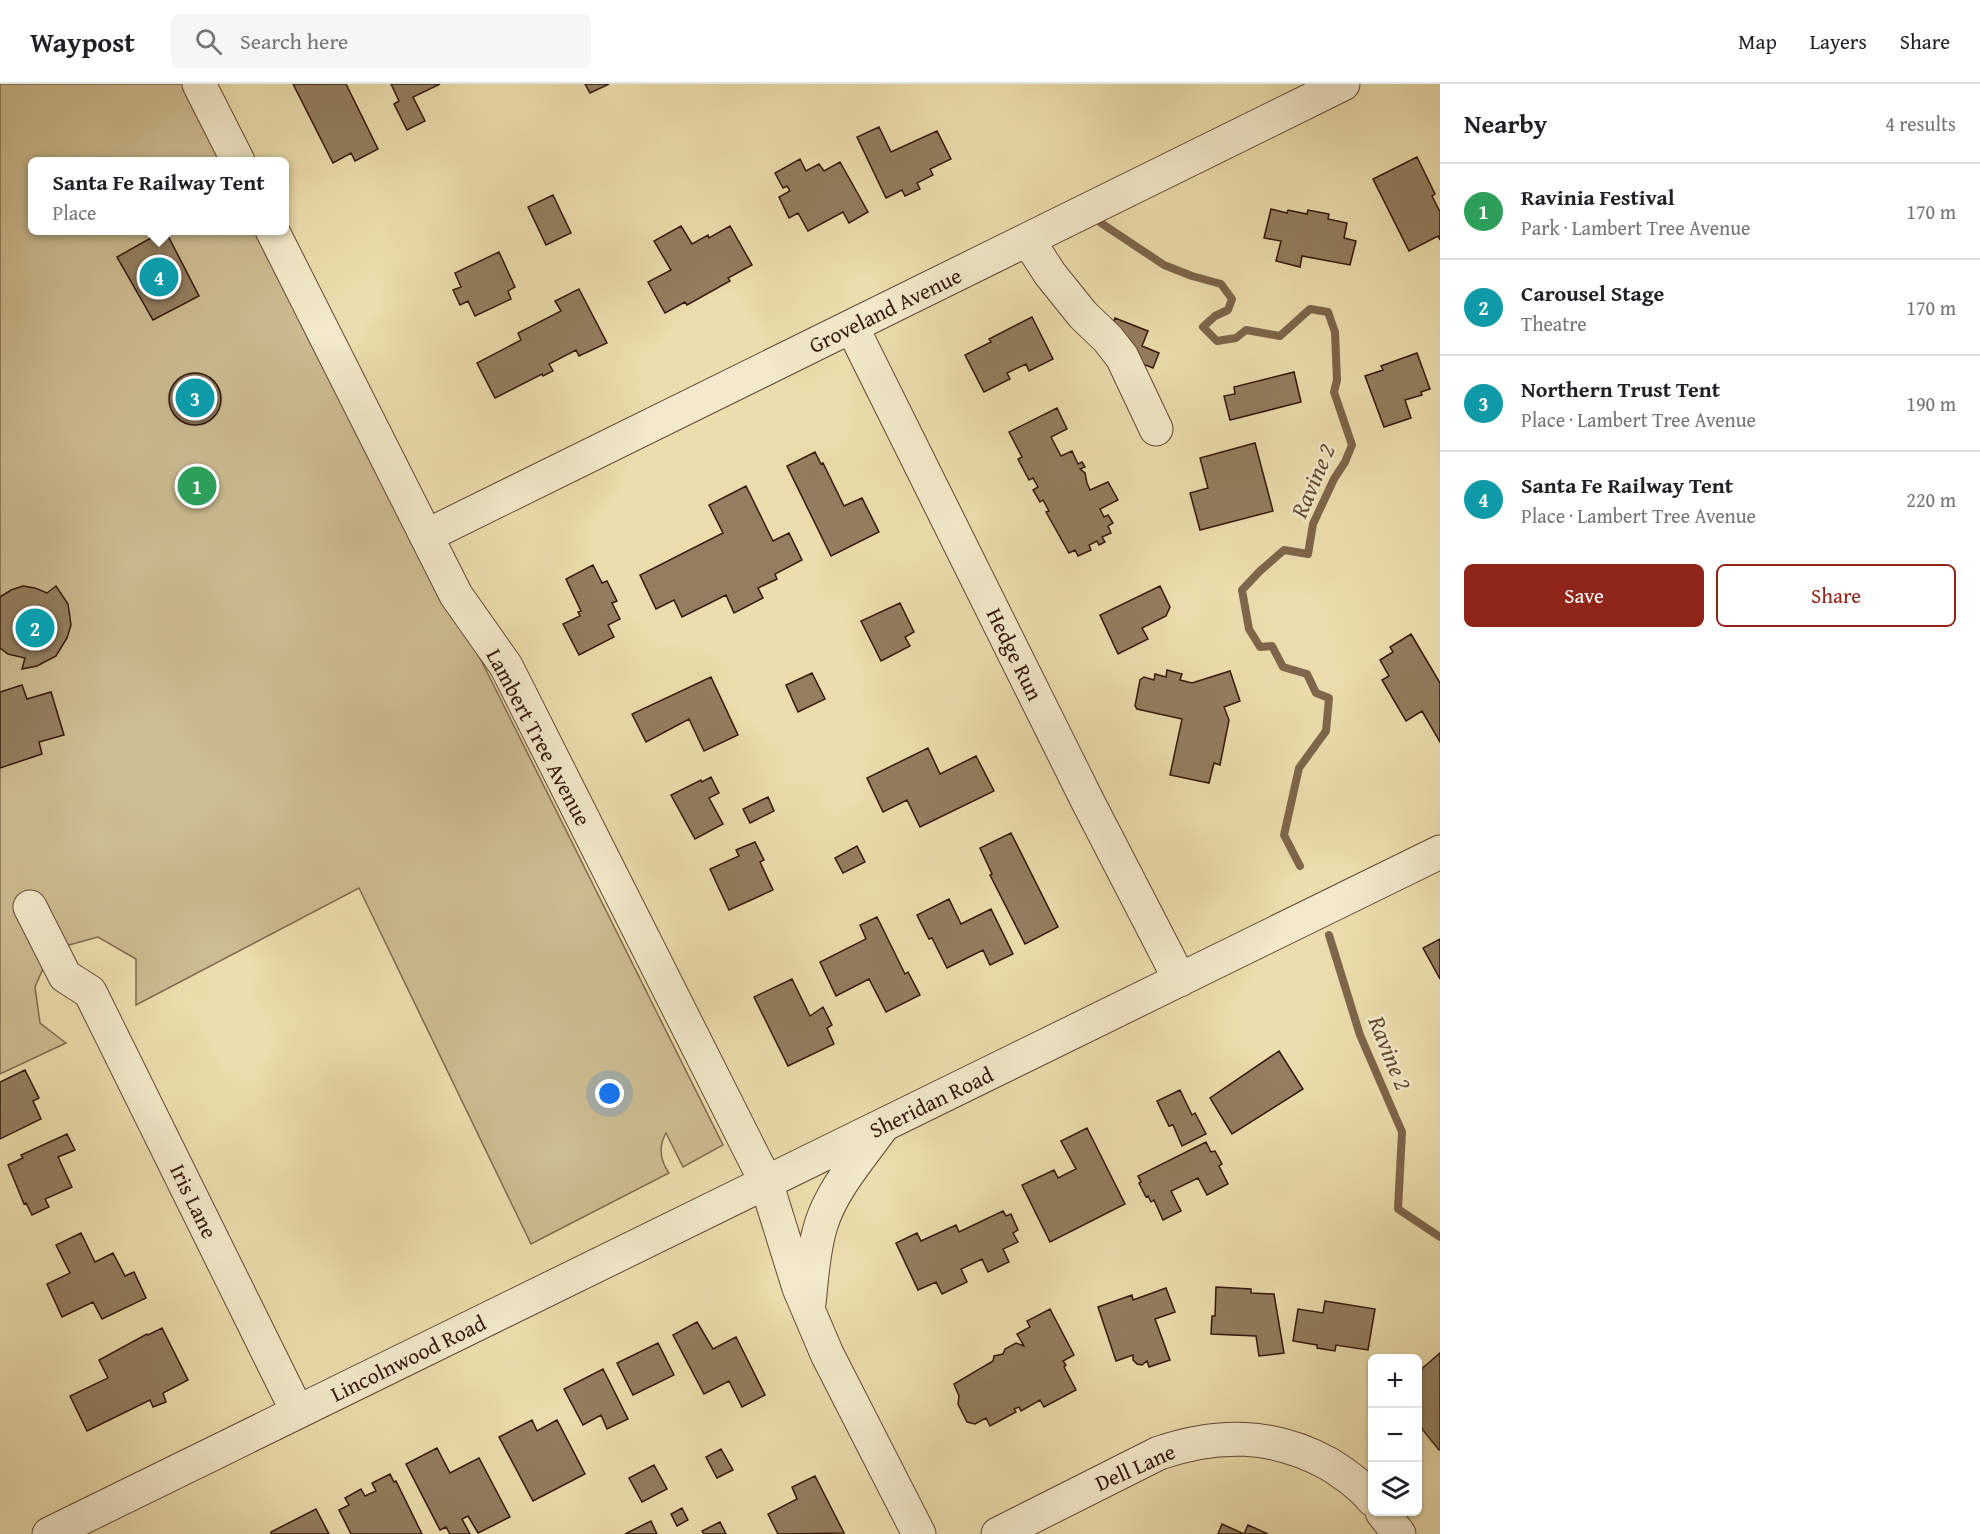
<!DOCTYPE html>
<html lang="en">
<head>
<meta charset="utf-8">
<style>
	:root { --surface:#fff; --page:#f6f6f6; --text:#202124; --muted:#757577; --line:#e0e0e0; --accent:#8f2418 }
	body { margin:0; font-family:"Gentium Book Plus",serif; background:var(--page); color:var(--text) }
	.controls { position:absolute; right:18px; bottom:18px; display:grid; overflow:hidden; border-radius:9px; box-shadow:0 2px 4px #0004 }
	.controls button { width:54px; height:54px; display:grid; place-items:center; padding:0; border:0; border-bottom:2px solid var(--line); background:var(--surface); color:var(--text); font:30px sans-serif }
	.you { position:absolute; left:610px; top:1010px; width:21px; height:21px; margin:-15px; border:4px solid #fff; border-radius:50%; background:#1a73e8; box-shadow:0 0 0 9px #1a73e833 }
	.badge { display:grid; place-items:center; width:39px; height:39px; border-radius:50%; background:var(--accent); color:#fff; font-size:20px; font-weight:700 }
	.pin { position:absolute; translate:-50% -50%; border:3px solid #fff; box-shadow:0 2px 6px #0006 }
	.popup { position:absolute; left:28px; top:73px; width:261px; height:78px; box-sizing:border-box; display:grid; place-content:center; border-radius:9px; background:var(--surface); filter:drop-shadow(0 2px 4px #0005); font-size:20px; white-space:nowrap; color:var(--muted) }
	.popup b { font-size:22px; color:var(--text) }
	.popup::after { content:''; position:absolute; left:50%; top:100%; margin-left:-12px; border:12px solid transparent; border-top-color:var(--surface) }
	.list { margin:0; padding:0; list-style:none }
	h2 { display:flex; justify-content:space-between; align-items:center; height:78px; margin:0; padding:0 24px; font-size:26px }
	h2 small { font-size:20px; font-weight:400; color:var(--muted) }
	.list li { display:grid; grid-template-columns:39px 1fr auto; gap:18px; align-items:center; box-sizing:border-box; height:96px; padding:0 24px; border-top:2px solid var(--line) }
	.list b { display:block; font-size:22px; white-space:nowrap }
	.list p { margin:0; font-size:20px; white-space:nowrap; color:var(--muted) }
	.list em { font-size:20px; font-style:normal; color:var(--muted) }
	.actions { display:flex; gap:12px; padding:18px 24px }
	.actions a { flex:1; padding:14px 0; border:2px solid var(--accent); border-radius:9px; text-align:center; font-size:21px; color:var(--accent) }
	.actions .main { background:var(--accent); color:#fff }
	.icon { flex:none; width:33px; height:33px; fill:none; stroke:currentColor; stroke-width:2; stroke-linecap:round; stroke-linejoin:round }
	.map { position:relative; flex:none; width:1440px; height:1450px; overflow:hidden }
	header { display:flex; align-items:center; gap:36px; box-sizing:border-box; height:84px; padding:0 30px; background:var(--surface); border-bottom:2px solid var(--line) }
	header strong { font-size:28px }
	nav { display:flex; gap:33px; margin-inline-start:auto; font-size:21px }
	.search { width:420px; height:54px; background:var(--page); display:flex; align-items:center; gap:15px; box-sizing:border-box; padding:0 21px; border-radius:9px; color:var(--muted); font-size:22px }
	main { display:flex }
	aside { flex:1; background:var(--surface) }
	.map>svg:first-child { display:block }
	.green { fill:#ccbc91; stroke:#806a4e; stroke-width:1.5 }
	.lines { fill:none; stroke-linecap:round; stroke-linejoin:round }
	.stream { stroke:#7d664b; stroke-width:8 }
	.building { fill:#937e5f; stroke:#34180a; stroke-width:1.5 }
	.minor-casing { stroke:#624933; stroke-width:35 }
	.minor { stroke:#f2e9ca; stroke-width:33 }
	.labels { text-anchor:middle; stroke-width:5; stroke-linejoin:round; paint-order:stroke }
	.street-label { font-size:22px; fill:#34180a; stroke:#f2e9ca }
	.water-label { font-size:24px; font-style:italic; fill:#644c35; stroke:#f2e9ca }
</style>
</head>
<body>
<header>
<strong>Waypost</strong>
<div class="search"><svg class="icon" aria-label="search" viewBox="0 0 24 24"><circle cx="10" cy="10" r="6"/><path d="M15 15l6 6"/></svg>Search here</div>
<nav><a>Map</a><a>Layers</a><a>Share</a></nav>
</header>
<main>
<div class="map">
<svg width="1440" height="1450" viewBox="0 0 1440 1450">
	<rect width="100%" height="100%" fill="#ebddad"/>
	<filter id="stains"><feTurbulence type="fractalNoise" baseFrequency=".00333" numOctaves="4"/><feColorMatrix values="0 0 0 0 .2 0 0 0 0 .09 0 0 0 0 .02 0 0 0 .5 -.17"/></filter>
	<radialGradient id="worn" r=".72"><stop offset=".6" stop-color="#630" stop-opacity="0"/><stop offset="1" stop-color="#630" stop-opacity=".3"/></radialGradient>
	<path class="green" d="M0 0H194L232 77H33V146L267 147 723 1061 683 1083 666 1049C658 1063 660 1076 669 1089L531 1160 359 804 136 921V875L98 853 51 866 35 903 40 939 66 959 0 990Z"/>
	<g class="lines">
		<path class="stream" d="M1101 139 1164 181 1192 192 1221 200 1232 215 1228 226 1215 232 1203 243 1217 257 1236 254 1246 246 1280 252 1310 225 1328 228 1335 248 1337 296 1334 308 1352 361 1345 378 1334 395 1313 440 1308 470 1284 466 1260 487 1242 506 1249 545 1260 563 1272 562 1283 583 1307 590 1316 609 1329 614 1326 647 1299 684 1284 751 1300 782
			M1329 851 1360 951 1402 1048 1398 1125 1440 1153"/>
	</g>
	<path class="building" d="M293 0H346L378 65 355 77 351 69 333 79Z
		M391 0H440L413 13 425 37 407 46 394 20 399 17Z
		M585 0H609L590 9Z
		M879 43 891 68 937 47 951 75 930 85 933 91 917 99 920 105 905 112 902 106 886 114 857 53Z
		M1417 73 1435 110 1432 112 1440 128V156L1438 152 1409 167 1373 95Z
		M800 75 806 87 819 80 824 87 840 78 868 128 849 139 843 128 808 147 798 129 789 134 779 113 790 107 787 102 783 104 775 89Z
		M553 111 571 149 546 161 528 123Z
		M1271 125 1287 129 1288 126 1307 130 1308 126 1329 130 1328 135 1347 139 1344 154 1356 157 1350 181 1302 172 1300 183 1276 177 1281 157 1264 154Z
		M681 142 692 160 708 151 709 154 730 142 752 181 728 194 730 197 687 221 685 218 665 229 648 198 671 186 654 157Z
		M165 146 199 212 153 236 117 173Z
		M499 168 515 203 508 207 511 215 475 232 468 217 460 221 453 206 461 203 455 189Z
		M579 205 607 259 579 272 576 266 549 280 553 287 543 292 542 290 495 314 477 279 521 256 518 249 561 227 555 217Z
		M1032 233 1053 275 1029 287 1026 280 1007 289 1010 295 984 308 965 271 991 258 989 255Z
		M1115 234 1148 247 1142 262 1159 269 1153 284 1125 273 1108 251Z
		M1417 269 1430 305 1421 308 1422 311 1405 316 1411 334 1384 343 1365 292 1383 286 1381 282Z
		M1294 288 1301 318 1230 336 1224 312 1235 310 1234 303Z
		M169 315a26 26 0 1 1 52 0a26 26 0 1 1-52 0Z
		M1057 324 1067 345 1051 353 1061 372 1072 367 1078 380 1082 378 1085 383 1080 385 1085 389 1087 399 1090 406 1108 398 1118 416 1100 425 1104 433 1108 431 1113 439 1108 442 1111 449 1102 453 1105 458 1099 461 1097 457 1089 461 1091 466 1078 472 1075 466 1069 469 1046 428 1049 427 1043 416 1040 418 1033 406 1038 403 1033 394 1029 396 1018 375 1022 373 1009 348Z
		M1255 359 1273 427 1200 446 1190 409 1208 404 1200 374Z
		M815 368 821 380 823 379 844 422 862 414 879 448 831 472 787 382Z
		M746 402 773 457 789 449 802 476 775 490 777 495 758 504 763 514 734 529 726 511 682 533 674 516 656 525 640 491 723 449 709 421Z
		M593 481 602 499 607 497 617 517 612 519 620 535 608 541 614 553 579 571 563 540 580 532 578 528 581 527 566 495Z
		M23 502 35 504 47 509 56 502 68 520 71 541 67 554 56 572 37 582 22 585 25 574 8 570 0 564V513L11 506Z
		M1160 502 1170 523 1166 532 1142 544 1148 555 1118 570 1100 531Z
		M900 519 914 548 905 553 910 562 881 577 861 537Z
		M1411 550 1440 599V658L1422 627 1406 637 1382 596 1389 592 1380 576 1393 568 1390 563Z
		M1167 586 1182 590 1180 596 1192 599 1230 587 1240 617 1224 623 1229 636 1220 681 1214 679 1209 699 1170 691 1182 635 1137 625 1135 622 1140 596 1144 593 1154 596 1155 590 1166 593Z
		M812 589 825 615 798 628 786 601Z
		M711 593 738 651 704 667 689 635 646 658 632 630Z
		M22 601 27 615 51 608 64 651 39 658 42 670 0 684V608Z
		M928 664 940 690 976 672 994 707 920 743 907 716 883 728 867 694Z
		M711 693 719 709 709 714 723 740 695 755 671 711 701 696 702 698Z
		M768 713 774 727 750 739 743 725Z
		M1011 749 1058 843 1025 860 990 791 992 790 980 764Z
		M755 758 764 776 760 778 773 806 729 826 710 785 739 772 736 766Z
		M857 762 865 778 843 789 835 774Z
		M949 815 961 840 991 825 1013 870 990 881 983 866 947 884 932 854 929 855 917 831Z
		M877 833 905 890 908 888 920 911 886 928 869 895 836 912 820 878 866 855 860 841Z
		M1440 855V895L1423 864Z
		M792 895 810 932 823 923 832 941 827 944 834 960 788 982 754 913Z
		M1279 967 1303 1005 1232 1050 1210 1014Z
		M25 986 39 1014 33 1017 41 1035 0 1055V998Z
		M1180 1006 1192 1031 1195 1029 1206 1050 1182 1062 1173 1041 1169 1042 1157 1017Z
		M1087 1044 1125 1120 1050 1158 1022 1101 1054 1086 1058 1094 1076 1085 1061 1057Z
		M67 1050 75 1066 58 1073 72 1103 45 1115 49 1123 32 1131 26 1119 24 1120 8 1081 23 1074 21 1071Z
		M1206 1058 1211 1068 1215 1067 1222 1080 1219 1082 1228 1100 1207 1111 1198 1094 1171 1107 1181 1127 1163 1136 1154 1116 1151 1118 1148 1112 1146 1113 1139 1099 1141 1098 1138 1092Z
		M1003 1127 1006 1132 1011 1130 1018 1146 1013 1149 1018 1158 1003 1165 1009 1178 988 1188 982 1175 961 1185 967 1198 942 1210 936 1198 918 1206 896 1159 917 1149 921 1157 956 1141 959 1148Z
		M81 1149 95 1178 113 1169 125 1192 134 1188 146 1214 102 1235 93 1218 62 1233 47 1200 70 1189 56 1161Z
		M1216 1203 1251 1205V1209L1274 1210 1284 1269 1259 1272 1256 1252 1211 1250 1212 1232H1215Z
		M1166 1204 1175 1228 1155 1235 1170 1276 1149 1283 1147 1277 1142 1281 1137 1280 1133 1276V1271L1116 1277 1098 1223 1132 1211 1133 1216Z
		M1325 1217 1375 1225 1368 1266 1336 1261 1335 1267 1317 1264V1261L1293 1257 1298 1225 1323 1229Z
		M1050 1225 1074 1271 1063 1277 1066 1281 1064 1283 1076 1306 1044 1323 1040 1316 1021 1327 1019 1323 1014 1325 1016 1328 990 1342 986 1334 975 1340 967 1338 958 1320 959 1312 954 1300 993 1277 994 1272 1003 1270 1005 1265 1016 1259 1024 1262 1017 1250 1030 1243 1027 1237Z
		M697 1238 713 1265 736 1253 765 1311 742 1323 729 1297 704 1310 673 1251Z
		M162 1244 188 1296 163 1309 166 1318 153 1323 150 1316 87 1347 70 1312 108 1294 99 1276 147 1250 148 1251Z
		M658 1259 674 1291 633 1311 617 1279Z
		M1440 1269V1365L1439 1366 1418 1340V1288Z
		M603 1285 628 1335 607 1345 601 1331 583 1341 564 1305Z
		M532 1336 537 1347 557 1336 585 1390 533 1417 499 1353Z
		M437 1364 450 1389 479 1374 510 1433 478 1449 468 1432 462 1435 470 1450H450L446 1443 440 1446 406 1380Z
		M721 1365 733 1386 717 1394 706 1373Z
		M654 1381 667 1405 642 1418 629 1394Z
		M390 1390 394 1398 396 1397 422 1450H351L339 1426 349 1421 345 1414 361 1405 365 1412 376 1407 372 1399Z
		M815 1392 844 1449 778 1450 768 1430 797 1415 792 1403Z
		M682 1424 688 1436 677 1442 671 1430Z
		M316 1425 329 1450H271V1448Z
		M651 1437 657 1450H625Z
		M720 1438 726 1450H704L702 1447Z
		M1222 1440 1244 1450 1248 1441 1268 1450H1218Z"/>
	<g class="lines">
		<g class="minor-casing">
			<path id="minor" d="M199 0 238 77
				M272 146 456 511 506 582 766 1098 799 1204 827 1270 919 1450
				M1028 156 1050 190 1083 231 1108 255 1122 273 1156 345
				M852 243 1087 716 1180 896
				M426 452 1343 0
				M30 823 65 892 90 908 297 1327
				M809 1219C812 1193 813 1166 821 1141 832 1105 860 1074 882 1043
				M1382 1428 1399 1450
				M49 1450 1440 768
				M998 1450 1159 1369C1218 1349 1273 1349 1329 1380 1345 1390 1361 1401 1372 1415"/>
		</g>
		<use href="#minor" class="minor"/>
	</g>
	<g class="labels">
		<g class="street-label">
			<text transform="translate(885 226) rotate(-26)" y="8">Groveland Avenue</text>
			<text transform="translate(1015 570) rotate(64)" y="8">Hedge Run</text>
			<text transform="translate(539 653) rotate(62)" y="8">Lambert Tree Avenue</text>
			<text transform="translate(931 1018) rotate(-26)" y="8">Sheridan Road</text>
			<text transform="translate(194 1117) rotate(64)" y="8">Iris Lane</text>
			<text transform="translate(408 1274) rotate(-26)" y="8">Lincolnwood Road</text>
			<text transform="translate(1135 1383) rotate(-24)" y="8">Dell Lane</text>
		</g>
		<g class="water-label">
			<text transform="translate(1313 397) rotate(-67)" y="8">Ravine 2</text>
			<text transform="translate(1390 969) rotate(68)" y="8">Ravine 2</text>
		</g>
	</g>
	<rect width="100%" height="100%" filter="url(#stains)"/>
	<rect width="100%" height="100%" fill="url(#worn)"/>
</svg>
<div class="controls">
<button>+</button>
<button>−</button>
<button><svg class="icon" aria-label="layers" viewBox="0 0 24 24"><path d="M12 4l9 5-9 5-9-5zM3 14l9 5 9-5"/></svg></button>
</div>
<div class="you"></div>
<div class="pin badge" style="left:197px;top:402px;background:#2e9e5b">1</div>
<div class="pin badge" style="left:35px;top:544px;background:#0f9aa8">2</div>
<div class="pin badge" style="left:195px;top:314px;background:#0f9aa8">3</div>
<div class="pin badge" style="left:159px;top:193px;background:#0f9aa8">4</div>
<div class="popup"><b>Santa Fe Railway Tent</b>Place</div>
</div>
<aside>
<h2>Nearby<small>4 results</small></h2>
<ul class="list">
<li><span class="badge" style="background:#2e9e5b">1</span><div><b>Ravinia Festival</b><p>Park · Lambert Tree Avenue</p></div><em>170 m</em></li>
<li><span class="badge" style="background:#0f9aa8">2</span><div><b>Carousel Stage</b><p>Theatre</p></div><em>170 m</em></li>
<li><span class="badge" style="background:#0f9aa8">3</span><div><b>Northern Trust Tent</b><p>Place · Lambert Tree Avenue</p></div><em>190 m</em></li>
<li><span class="badge" style="background:#0f9aa8">4</span><div><b>Santa Fe Railway Tent</b><p>Place · Lambert Tree Avenue</p></div><em>220 m</em></li>
</ul>
<div class="actions"><a class="main">Save</a><a>Share</a></div>
</aside>
</main>
</body>
</html>
